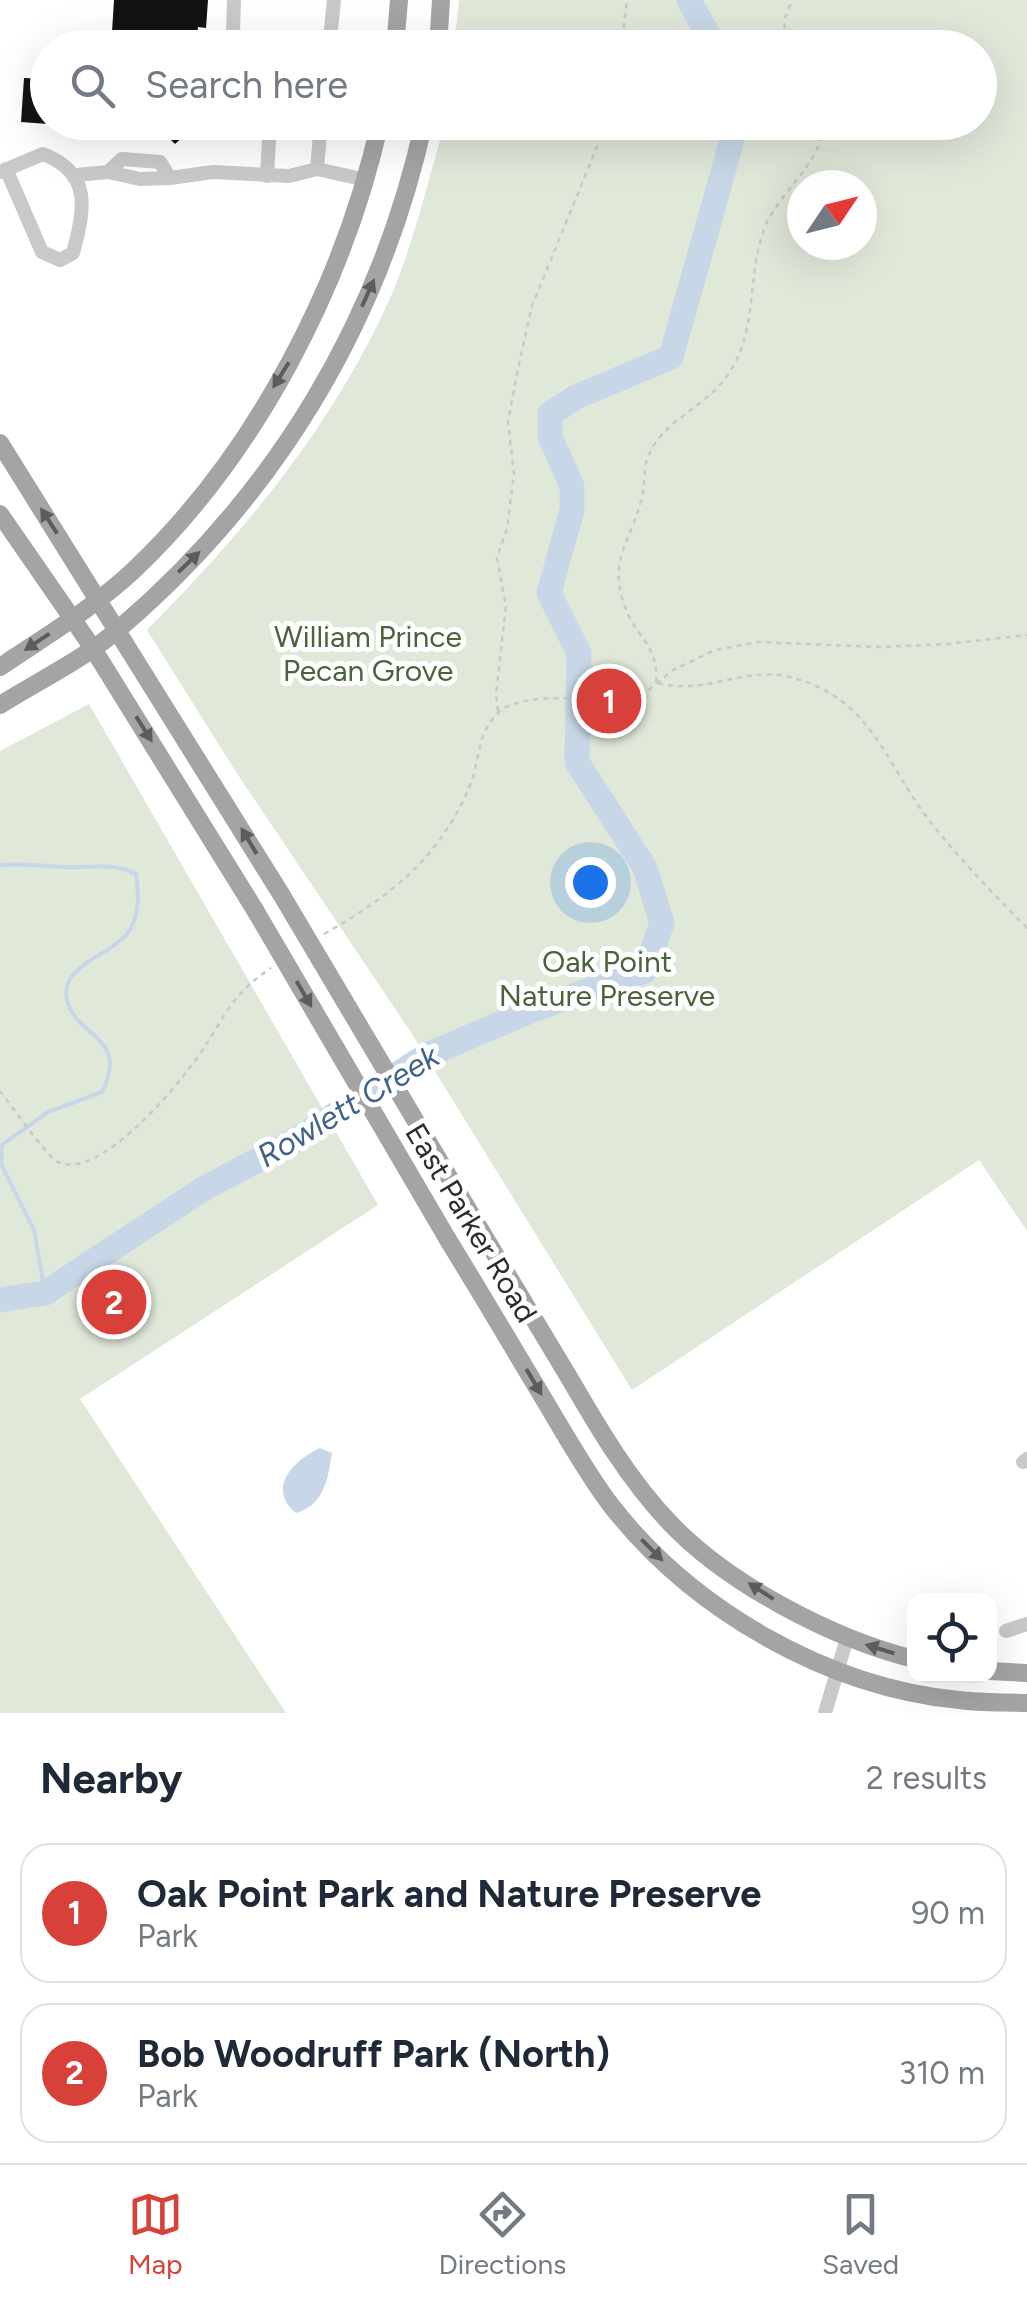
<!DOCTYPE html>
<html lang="en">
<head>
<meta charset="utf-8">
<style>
	:root { --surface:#fff; --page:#f2f2f3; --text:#1f2937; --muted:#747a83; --line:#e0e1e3; --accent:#d74139 }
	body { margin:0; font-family:Figtree,sans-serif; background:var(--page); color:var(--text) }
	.controls { position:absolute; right:30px; bottom:30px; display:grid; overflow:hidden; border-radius:20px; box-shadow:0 10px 40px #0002 }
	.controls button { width:90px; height:90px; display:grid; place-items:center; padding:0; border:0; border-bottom:2px solid var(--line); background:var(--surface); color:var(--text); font:50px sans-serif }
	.compass { position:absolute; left:787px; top:170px; width:90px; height:90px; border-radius:50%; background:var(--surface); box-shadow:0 10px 40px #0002; rotate:55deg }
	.you { position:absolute; left:590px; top:882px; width:35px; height:35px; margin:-25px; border:8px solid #fff; border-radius:50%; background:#1a73e8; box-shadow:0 0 0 15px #1a73e833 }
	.badge { display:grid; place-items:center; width:65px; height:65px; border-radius:50%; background:var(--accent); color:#fff; font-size:32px; font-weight:700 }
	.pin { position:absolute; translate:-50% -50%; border:5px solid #fff; box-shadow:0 2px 10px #0006 }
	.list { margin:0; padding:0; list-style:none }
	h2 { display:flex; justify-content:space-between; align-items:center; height:130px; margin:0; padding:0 40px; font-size:42px }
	h2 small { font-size:32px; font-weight:400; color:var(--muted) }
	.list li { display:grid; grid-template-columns:65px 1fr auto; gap:30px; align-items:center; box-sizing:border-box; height:140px; margin:0 20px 20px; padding:0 20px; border:2px solid var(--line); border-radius:30px }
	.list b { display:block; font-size:38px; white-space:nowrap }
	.list p { margin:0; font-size:32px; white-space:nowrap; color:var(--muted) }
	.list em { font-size:32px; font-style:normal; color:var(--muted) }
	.icon { flex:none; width:55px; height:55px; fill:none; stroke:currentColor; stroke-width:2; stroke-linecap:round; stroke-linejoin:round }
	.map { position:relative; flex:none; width:1027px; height:1713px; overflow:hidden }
	.search { position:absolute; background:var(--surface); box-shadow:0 10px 40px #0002; left:30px; right:30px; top:30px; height:110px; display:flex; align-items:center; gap:25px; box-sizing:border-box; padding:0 35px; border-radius:55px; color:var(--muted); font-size:38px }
	.sheet { height:450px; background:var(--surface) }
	nav { display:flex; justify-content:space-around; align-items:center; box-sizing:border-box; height:140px; border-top:2px solid var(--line); background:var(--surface); font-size:28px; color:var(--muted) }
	nav a { display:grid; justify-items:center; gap:5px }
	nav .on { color:var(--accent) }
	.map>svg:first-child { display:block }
	.green { fill:#e0e8da; fill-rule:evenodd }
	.water { fill:#c7d7e7 }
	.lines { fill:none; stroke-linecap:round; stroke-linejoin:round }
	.stream { stroke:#c7d7e7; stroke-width:4 }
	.river { stroke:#c7d7e7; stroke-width:25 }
	.building { fill:#131313 }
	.path { stroke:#c9c9c9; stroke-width:2.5; stroke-dasharray:5 5; stroke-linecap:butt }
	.minor { stroke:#c9c9c9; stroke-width:14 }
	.major { stroke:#a4a4a4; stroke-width:18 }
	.major-bridge { stroke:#a4a4a4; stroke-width:18 }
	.oneway { fill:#5c5c5c }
	.labels { text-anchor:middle; stroke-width:10; stroke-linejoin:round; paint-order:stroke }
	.park-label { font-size:30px; fill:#4a633d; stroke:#fff }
	.street-label { font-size:30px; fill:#2c2c2c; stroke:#fff }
	.water-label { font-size:32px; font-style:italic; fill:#416387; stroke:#fff }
</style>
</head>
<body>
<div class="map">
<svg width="1027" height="1713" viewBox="0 0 1027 1713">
	<rect width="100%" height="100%" fill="#fff"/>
	<path class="green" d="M459 0H1027V1231L979 1160 632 1390 410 1031 236 772 147 630C244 532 328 432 387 305 412 251 428 180 445 123L980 122V48L454 47ZM862 185V245H802V185Z
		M89 704 378 1205 80 1399 286 1713H0V751Z"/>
	<path class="water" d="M320 1448 332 1453C328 1477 325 1505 296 1513 266 1488 294 1460 320 1448Z"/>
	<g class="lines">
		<path class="stream" d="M0 865C23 863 42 866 65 867 93 869 109 861 136 874 139 894 140 917 127 934 111 955 59 965 67 1000 76 1038 130 1036 102 1092L48 1112 2 1145 1 1164 34 1230 45 1293"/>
		<path class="river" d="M689 0 715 48
			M0 1300 45 1293 203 1189 296 1140 427 1055 535 1009 645 971 662 923 645 868 577 762 579 653 549 593 572 510V486L550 437V414L576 397 671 357 737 122"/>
	</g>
	<path class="building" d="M114 0H208L206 28 198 27 196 48H111Z
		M24 78 48 79V124L21 122Z
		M153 122H244L226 138 185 135 175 144Z"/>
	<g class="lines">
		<path class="path" d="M621 48 627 0
			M787 48 784 21 792 0
			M656 682C659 645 636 638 625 607 607 559 632 539 642 498 645 485 643 472 647 460 659 421 707 408 729 373 759 328 746 275 765 227 781 189 822 164 824 122
			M658 683C710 696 743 664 794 678 871 699 885 762 928 819 958 857 993 894 1027 928
			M498 711 496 694 506 606 497 558 507 528 514 474 508 421 518 369 532 306 607 122
			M324 934C391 896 441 857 471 783 480 759 477 733 498 713 523 689 599 701 633 703L673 670 715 650 758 642 880 647 948 644 1027 635
			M0 1091C12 1106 46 1156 58 1162 98 1181 173 1091 194 1062 208 1044 218 1023 232 1004 243 989 256 978 271 968"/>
		<path class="minor" d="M234 0 233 31 239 40 270 48
			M329 48 334 0
			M317 169 321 122
			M0 172 43 154C92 173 85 208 73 253L60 260 42 252 6 169
			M108 172 122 159 160 162 170 178
			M77 175 108 172 140 179 170 178 213 172 289 176 317 169 366 180
			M267 176 270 122
			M1023 1462 1027 1459
			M1006 1631 1027 1624
			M825 1713 847 1638"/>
		<path class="major" d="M395 48 399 0
			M438 48 441 0
			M0 443 281 894
			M0 514 92 647 255 910
			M0 667C46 636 95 607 135 569 256 454 344 284 380 122
			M0 705C40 680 86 658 121 627 276 494 380 322 424 122
			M475 1221C507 1274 538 1326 570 1379 599 1429 629 1480 670 1523 728 1584 833 1639 914 1659
			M447 1238C480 1292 513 1347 545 1401 566 1436 586 1472 610 1504 691 1609 826 1687 959 1700 981 1703 1004 1702 1027 1703
			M990 1671 1027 1673"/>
		<path class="major-bridge" d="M281 894 475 1221
			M255 910 447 1238"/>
	</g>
	<defs><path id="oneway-solid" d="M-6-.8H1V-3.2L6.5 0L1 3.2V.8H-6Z" transform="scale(2.5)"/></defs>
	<g class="oneway">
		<use href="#oneway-solid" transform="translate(368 293) rotate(-66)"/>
		<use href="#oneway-solid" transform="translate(281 375) rotate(122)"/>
		<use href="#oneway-solid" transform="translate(49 521) rotate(-123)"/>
		<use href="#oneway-solid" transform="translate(189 562) rotate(-44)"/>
		<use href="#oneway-solid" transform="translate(37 642) rotate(146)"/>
		<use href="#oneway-solid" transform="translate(144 729) rotate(58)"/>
		<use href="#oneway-solid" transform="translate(249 841) rotate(-121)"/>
		<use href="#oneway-solid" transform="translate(304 994) rotate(60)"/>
		<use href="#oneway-solid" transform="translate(534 1382) rotate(59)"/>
		<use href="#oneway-solid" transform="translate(652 1550) rotate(45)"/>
		<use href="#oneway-solid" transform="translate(761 1591) rotate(-147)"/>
		<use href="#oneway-solid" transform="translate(880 1649) rotate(-163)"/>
	</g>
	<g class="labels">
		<g class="park-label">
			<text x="368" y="647">William Prince<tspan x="368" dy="34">Pecan Grove</tspan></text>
			<text x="607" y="972">Oak Point<tspan x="607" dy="34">Nature Preserve</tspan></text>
		</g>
		<g class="street-label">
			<text transform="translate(471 1223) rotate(59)" y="10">East Parker Road</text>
		</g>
		<g class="water-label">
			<text transform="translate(348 1106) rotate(-31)" y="11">Rowlett Creek</text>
		</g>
	</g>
</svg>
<div class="controls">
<button><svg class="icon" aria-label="locate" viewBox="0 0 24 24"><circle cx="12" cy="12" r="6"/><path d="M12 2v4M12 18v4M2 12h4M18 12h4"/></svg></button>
</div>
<svg class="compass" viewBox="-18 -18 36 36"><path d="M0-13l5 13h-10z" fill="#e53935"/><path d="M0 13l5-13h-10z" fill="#747a83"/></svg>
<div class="you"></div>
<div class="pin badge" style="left:609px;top:701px">1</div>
<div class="pin badge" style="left:114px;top:1302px">2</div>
<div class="search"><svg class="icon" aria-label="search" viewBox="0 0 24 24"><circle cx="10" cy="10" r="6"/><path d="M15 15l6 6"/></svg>Search here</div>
</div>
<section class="sheet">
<h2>Nearby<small>2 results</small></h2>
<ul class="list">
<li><span class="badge">1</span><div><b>Oak Point Park and Nature Preserve</b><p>Park</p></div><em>90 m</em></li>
<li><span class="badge">2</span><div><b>Bob Woodruff Park (North)</b><p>Park</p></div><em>310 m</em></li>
</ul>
</section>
<nav>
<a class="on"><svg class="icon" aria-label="map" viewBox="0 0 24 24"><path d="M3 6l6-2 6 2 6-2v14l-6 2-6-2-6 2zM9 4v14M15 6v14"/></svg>Map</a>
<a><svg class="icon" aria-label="directions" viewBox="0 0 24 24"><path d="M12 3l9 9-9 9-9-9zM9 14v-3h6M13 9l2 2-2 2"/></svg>Directions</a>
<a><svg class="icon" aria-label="saved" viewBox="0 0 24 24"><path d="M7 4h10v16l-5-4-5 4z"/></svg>Saved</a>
</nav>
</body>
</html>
